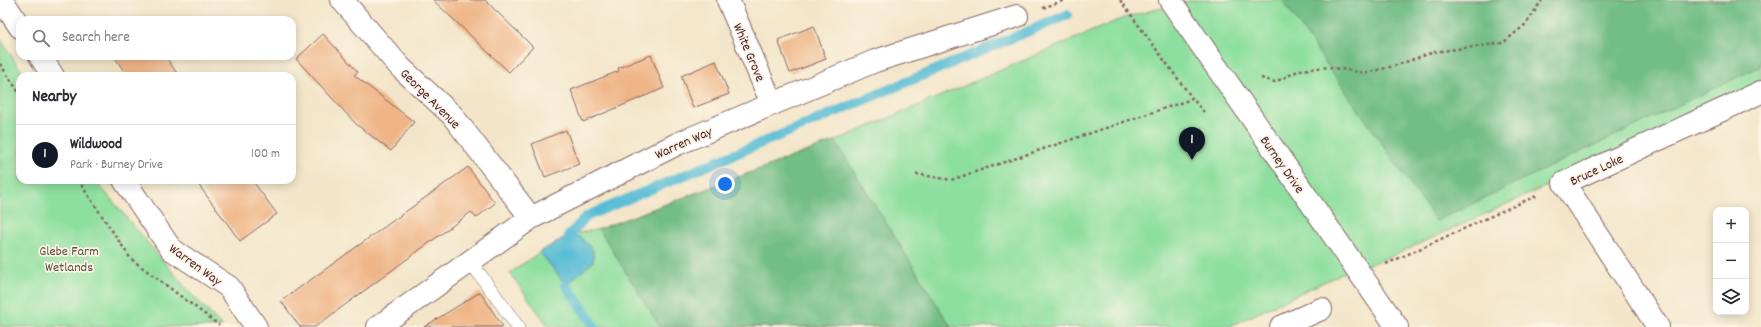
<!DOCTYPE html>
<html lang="en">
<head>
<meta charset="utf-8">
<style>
	:root { --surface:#fff; --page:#f2f2f3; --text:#2b2b33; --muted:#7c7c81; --line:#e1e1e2; --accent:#111827 }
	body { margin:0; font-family:Dekko,sans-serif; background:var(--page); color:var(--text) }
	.controls { position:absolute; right:12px; bottom:12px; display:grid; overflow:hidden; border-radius:8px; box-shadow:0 2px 10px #0003 }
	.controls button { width:36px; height:36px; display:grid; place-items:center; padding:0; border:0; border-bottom:1px solid var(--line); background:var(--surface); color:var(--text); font:20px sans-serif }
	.you { position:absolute; left:725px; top:184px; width:14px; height:14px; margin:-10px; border:3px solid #fff; border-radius:50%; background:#1a73e8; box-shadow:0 0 0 6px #1a73e833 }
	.badge { display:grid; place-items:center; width:26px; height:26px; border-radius:50%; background:var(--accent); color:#fff; font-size:13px; font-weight:700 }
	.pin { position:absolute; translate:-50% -33px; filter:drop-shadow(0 1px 2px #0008) }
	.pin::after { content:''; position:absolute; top:21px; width:14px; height:12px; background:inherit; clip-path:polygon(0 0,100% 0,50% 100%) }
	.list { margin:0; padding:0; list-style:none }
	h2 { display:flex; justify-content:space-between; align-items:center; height:52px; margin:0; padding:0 16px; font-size:17px }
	h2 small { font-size:13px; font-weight:400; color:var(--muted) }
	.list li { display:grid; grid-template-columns:26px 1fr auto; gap:12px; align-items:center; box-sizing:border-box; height:60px; padding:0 16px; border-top:1px solid var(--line) }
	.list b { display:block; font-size:15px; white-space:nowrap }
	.list p { margin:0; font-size:13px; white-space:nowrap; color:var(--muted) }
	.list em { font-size:13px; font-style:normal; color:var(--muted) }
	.icon { flex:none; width:22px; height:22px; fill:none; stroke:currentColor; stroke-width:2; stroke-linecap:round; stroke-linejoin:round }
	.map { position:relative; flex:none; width:1761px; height:327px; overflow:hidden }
	.search { position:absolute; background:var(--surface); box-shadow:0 2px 10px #0003; left:16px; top:16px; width:280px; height:44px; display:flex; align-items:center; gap:10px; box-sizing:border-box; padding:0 14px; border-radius:12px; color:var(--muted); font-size:15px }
	.panel { position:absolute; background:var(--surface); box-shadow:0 2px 10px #0003; left:16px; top:72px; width:280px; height:112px; border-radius:12px }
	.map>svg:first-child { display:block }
	.green { fill:#8ddf9f; stroke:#6c7f65 }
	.forest { fill:#72be86; stroke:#5e6e58 }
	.water { fill:#57bcd5; stroke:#506e80 }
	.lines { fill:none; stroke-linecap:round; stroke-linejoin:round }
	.stream { stroke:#57bcd5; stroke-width:10 }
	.building { fill:#efb587 }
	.service-casing { stroke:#856462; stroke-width:14 }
	.minor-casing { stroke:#856462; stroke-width:24 }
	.path { stroke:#856462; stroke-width:2.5; stroke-dasharray:3 3; stroke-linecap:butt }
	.service { stroke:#fff; stroke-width:13 }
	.minor { stroke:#fff; stroke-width:22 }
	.labels { text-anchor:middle; stroke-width:3.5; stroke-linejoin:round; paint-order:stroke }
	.street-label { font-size:14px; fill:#4a1f2b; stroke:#fcf5e5 }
	.park-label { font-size:14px; fill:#5b4f48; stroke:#fcf5e5 }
</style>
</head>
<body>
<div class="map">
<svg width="1761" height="327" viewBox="0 0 1761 327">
	<rect width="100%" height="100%" fill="#fcf5e5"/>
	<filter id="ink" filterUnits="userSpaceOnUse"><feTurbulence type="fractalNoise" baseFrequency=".025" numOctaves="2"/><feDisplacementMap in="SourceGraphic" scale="8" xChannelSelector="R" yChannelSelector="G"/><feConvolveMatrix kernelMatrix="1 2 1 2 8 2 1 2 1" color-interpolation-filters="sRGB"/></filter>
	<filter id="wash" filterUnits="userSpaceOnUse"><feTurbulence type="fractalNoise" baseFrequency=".012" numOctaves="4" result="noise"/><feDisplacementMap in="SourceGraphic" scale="16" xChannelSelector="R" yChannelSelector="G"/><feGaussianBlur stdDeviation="0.9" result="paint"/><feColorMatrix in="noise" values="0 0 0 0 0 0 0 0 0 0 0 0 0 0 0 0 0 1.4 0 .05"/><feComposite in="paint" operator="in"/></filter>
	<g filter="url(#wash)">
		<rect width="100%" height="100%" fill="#f3e5c9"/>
		<path class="green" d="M1193 0H1761V84L1560 180 1390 257 1343 273 1228 327H549L510 273 540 252 569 235 599 229 835 141 1123 18Z
			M0 39 25 76H20V180H95L190 293 223 327H0Z"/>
		<path class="forest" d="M1282 0H1761V66L1436 221Z
			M835 141 951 327H660L599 229Z"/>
		<path class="water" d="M569 235 580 237 593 250V262L566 285 540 252Z"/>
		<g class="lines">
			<path class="stream" d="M569 235 587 216 1067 15
				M566 285 595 327"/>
		</g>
		<g id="blocks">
			<path class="building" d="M433 0H485L533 47 509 72Z
				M814 26 826 59 790 73 778 40Z
				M323 34 358 72 354 75 414 122 391 151 356 124 296 59Z
				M651 55 664 88 583 122 571 90 619 71 618 68Z
				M114 56H165L179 76H127Z
				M716 61 729 94 693 108 681 76Z
				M566 130 579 164 545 177 532 144Z
				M468 167 495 203 476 218 471 212 315 327H300L281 301Z
				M195 180H252L277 214 240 241Z
				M480 292 503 327H424L461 304Z"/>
		</g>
	</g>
	<g filter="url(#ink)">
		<use href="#blocks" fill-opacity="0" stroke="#856462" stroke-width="1"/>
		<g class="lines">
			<g class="service-casing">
				<path id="service" d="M470 261 518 327"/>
			</g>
			<g class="minor-casing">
				<path id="minor" d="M2 0 20 27
					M342 0 400 67 452 115 531 218
					M728 0 772 104
					M1170 0 1397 327
					M40 56 53 76
					M124 180 171 249 229 287 256 327
					M378 327 531 218 677 144 875 61 1017 16
					M1281 327 1321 309
					M1658 327 1564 183 1761 92"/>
			</g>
			<path class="path" d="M1120 0 1192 98
				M1043 8 1065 0
				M0 64 20 94
				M1261 78 1275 82 1300 70 1328 67 1366 73 1394 66 1434 52 1503 43 1526 24 1542 0
				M916 174 951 180 1186 101 1192 98 1204 112
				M78 180 131 259 219 325
				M1386 264 1538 195"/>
			<use href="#service" class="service"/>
			<use href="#minor" class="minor"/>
		</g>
	</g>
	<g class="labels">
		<g class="street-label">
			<text transform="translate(750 52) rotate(67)" y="5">White Grove</text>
			<text transform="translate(431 98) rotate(45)" y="5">George Avenue</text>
			<text transform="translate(683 142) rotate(-24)" y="5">Warren Way</text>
			<text transform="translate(1283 164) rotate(55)" y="5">Burney Drive</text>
			<text transform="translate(1596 169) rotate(-25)" y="5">Bruce Loke</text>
			<text transform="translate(196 264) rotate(36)" y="5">Warren Way</text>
		</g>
		<g class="park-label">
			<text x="69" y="255">Glebe Farm<tspan x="69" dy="16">Wetlands</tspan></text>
		</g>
	</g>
</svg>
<div class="controls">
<button>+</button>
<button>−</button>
<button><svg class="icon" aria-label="layers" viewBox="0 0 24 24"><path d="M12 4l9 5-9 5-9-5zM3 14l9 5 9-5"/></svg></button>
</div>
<div class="you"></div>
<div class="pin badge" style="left:1192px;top:160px">1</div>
<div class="search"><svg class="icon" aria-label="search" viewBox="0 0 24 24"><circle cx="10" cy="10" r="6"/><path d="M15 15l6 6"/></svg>Search here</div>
<section class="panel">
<h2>Nearby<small></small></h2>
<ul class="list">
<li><span class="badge">1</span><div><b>Wildwood</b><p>Park · Burney Drive</p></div><em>100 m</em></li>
</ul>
</section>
</div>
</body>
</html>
